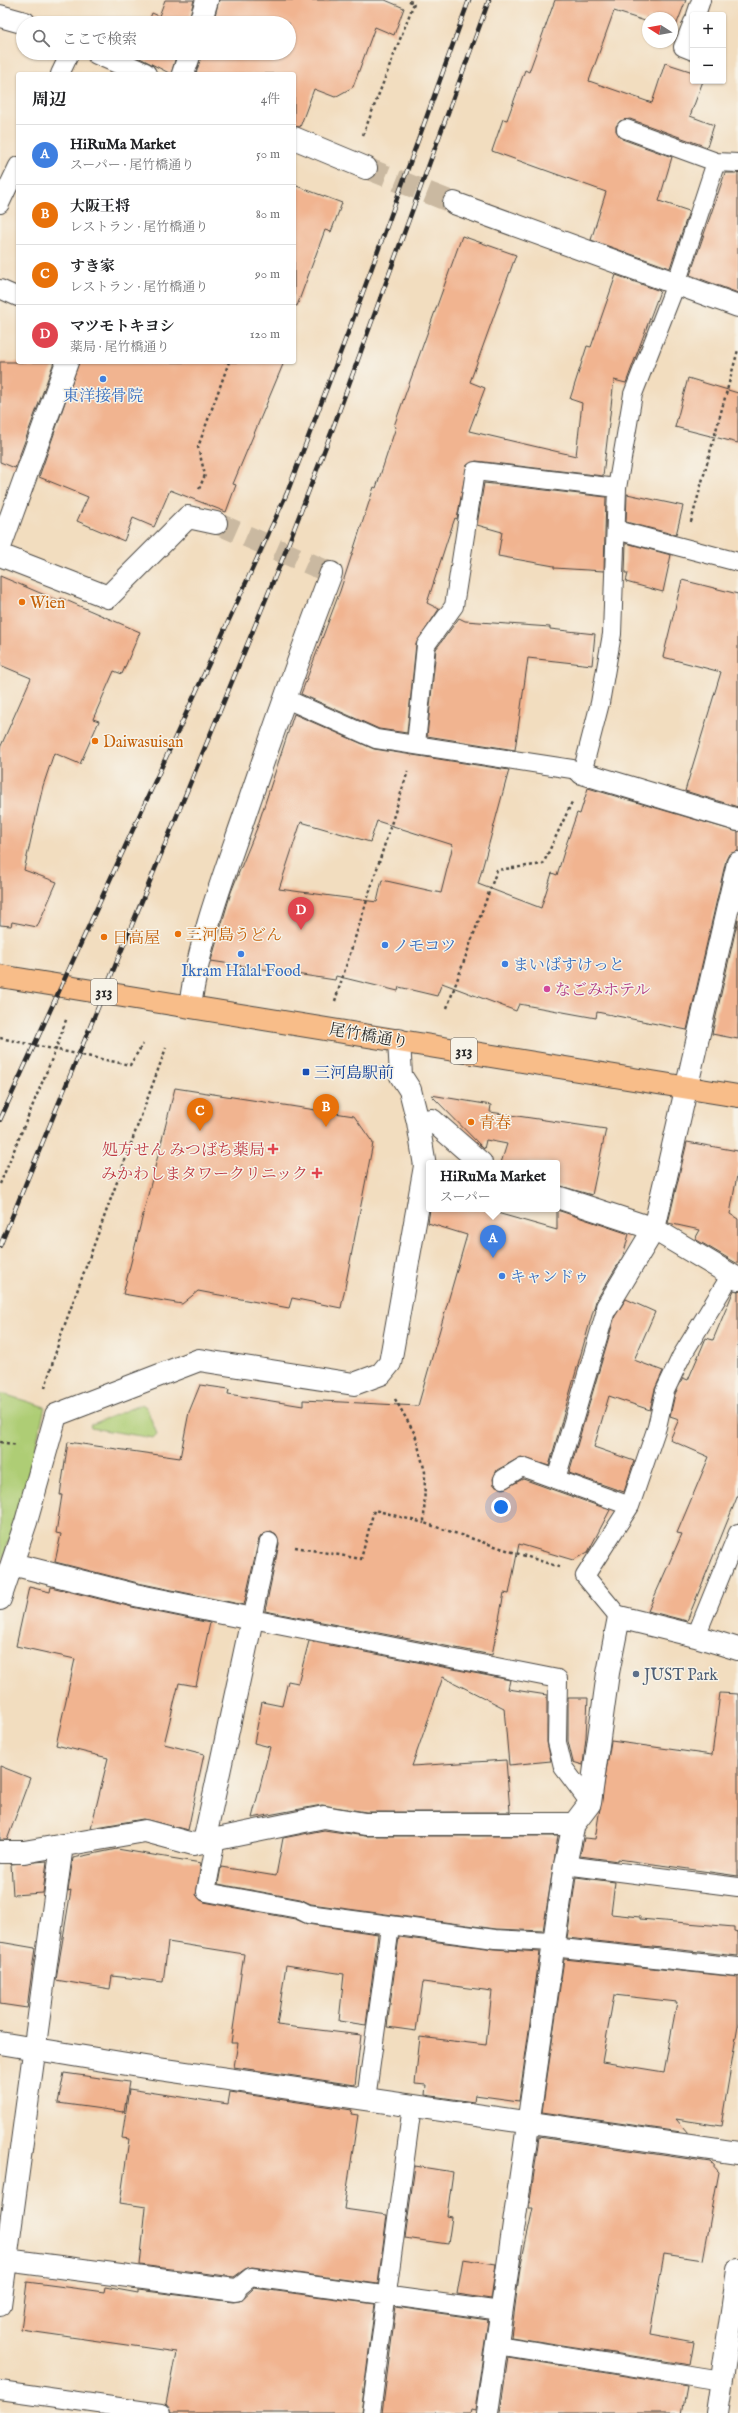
<!DOCTYPE html>
<html lang="ja">
<head>
<meta charset="utf-8">
<style>
	:root { --surface:#fff; --page:#f6f6f6; --text:#202124; --muted:#757577; --line:#e0e0e0; --accent:#111827 }
	body { margin:0; font-family:"IM FELL English","Noto Serif JP",serif; background:var(--page); color:var(--text) }
	.controls { position:absolute; right:12px; top:12px; display:grid; overflow:hidden; border-radius:4px; box-shadow:0 1px 3px #0004 }
	.controls button { width:36px; height:36px; display:grid; place-items:center; padding:0; border:0; border-bottom:1px solid var(--line); background:var(--surface); color:var(--text); font:20px sans-serif }
	.compass { position:absolute; left:642px; top:12px; width:36px; height:36px; border-radius:50%; background:var(--surface); box-shadow:0 1px 3px #0004; rotate:281deg }
	.you { position:absolute; left:501px; top:1507px; width:14px; height:14px; margin:-10px; border:3px solid #fff; border-radius:50%; background:#1a73e8; box-shadow:0 0 0 6px #1a73e833 }
	.badge { display:grid; place-items:center; width:26px; height:26px; border-radius:50%; background:var(--accent); color:#fff; font-size:13px; font-weight:700 }
	.pin { position:absolute; translate:-50% -33px; filter:drop-shadow(0 1px 2px #0008) }
	.pin::after { content:''; position:absolute; top:21px; width:14px; height:12px; background:inherit; clip-path:polygon(0 0,100% 0,50% 100%) }
	.popup { position:absolute; left:426px; top:1160px; width:134px; height:52px; box-sizing:border-box; display:grid; place-content:center; border-radius:4px; background:var(--surface); filter:drop-shadow(0 1px 3px #0005); font-size:13px; white-space:nowrap; color:var(--muted) }
	.popup b { font-size:15px; color:var(--text) }
	.popup::after { content:''; position:absolute; left:50%; top:100%; margin-left:-8px; border:8px solid transparent; border-top-color:var(--surface) }
	.list { margin:0; padding:0; list-style:none }
	h2 { display:flex; justify-content:space-between; align-items:center; height:52px; margin:0; padding:0 16px; font-size:17px }
	h2 small { font-size:13px; font-weight:400; color:var(--muted) }
	.list li { display:grid; grid-template-columns:26px 1fr auto; gap:12px; align-items:center; box-sizing:border-box; height:60px; padding:0 16px; border-top:1px solid var(--line) }
	.list b { display:block; font-size:15px; white-space:nowrap }
	.list p { margin:0; font-size:13px; white-space:nowrap; color:var(--muted) }
	.list em { font-size:13px; font-style:normal; color:var(--muted) }
	.icon { flex:none; width:22px; height:22px; fill:none; stroke:currentColor; stroke-width:2; stroke-linecap:round; stroke-linejoin:round }
	.map { position:relative; flex:none; width:738px; height:2413px; overflow:hidden }
	.search { position:absolute; background:var(--surface); box-shadow:0 1px 3px #0004; left:16px; top:16px; width:280px; height:44px; display:flex; align-items:center; gap:10px; box-sizing:border-box; padding:0 14px; border-radius:22px; color:var(--muted); font-size:15px }
	.panel { position:absolute; background:var(--surface); box-shadow:0 1px 3px #0004; left:16px; top:72px; width:280px; height:292px; border-radius:4px }
	.map>svg:first-child { display:block }
	.green { fill:#aecd74; stroke:#6c7c50 }
	.building { fill:#f1b490; fill-rule:evenodd }
	.lines { fill:none; stroke-linecap:round; stroke-linejoin:round }
	.minor-tunnel { stroke:#cab9a1; stroke-width:22; stroke-dasharray:22 11; stroke-linecap:butt }
	.service-casing { stroke:#494641; stroke-width:20 }
	.minor-casing { stroke:#494641; stroke-width:24 }
	.tertiary-casing { stroke:#494641; stroke-width:24 }
	.primary-casing { stroke:#494641; stroke-width:24 }
	.path { stroke:#494641; stroke-width:2.5; stroke-dasharray:3 3; stroke-linecap:butt }
	.service { stroke:#fff; stroke-width:18 }
	.minor { stroke:#fff; stroke-width:22 }
	.tertiary { stroke:#fff; stroke-width:22 }
	.primary { stroke:#f8bd89; stroke-width:22 }
	.rail-casing { stroke:#2b2b2b; stroke-width:4.5 }
	.rail { stroke:#f7f3e8; stroke-width:3; stroke-dasharray:9; stroke-linecap:butt }
	.shop-dot { fill:#3f7fe0; stroke:#f7f3e8; stroke-width:1.5 }
	.food-dot { fill:#e8710a; stroke:#f7f3e8; stroke-width:1.5 }
	.hotel-dot { fill:#d1479c; stroke:#f7f3e8; stroke-width:1.5 }
	.transit-dot { fill:#1a4fb4; stroke:#f7f3e8; stroke-width:1.5 }
	.health-dot { fill:#e0444e; stroke:#f7f3e8; stroke-width:1.5 }
	.service-dot { fill:#5c6f8a; stroke:#f7f3e8; stroke-width:1.5 }
	.labels { text-anchor:middle; stroke-width:3; stroke-linejoin:round; paint-order:stroke }
	.shield { fill:#f7f3e8; stroke:#686764; stroke-width:1 }
	.shield-label { font-size:15px; font-weight:bold; fill:#2b2b2b }
	.shop-label { font-size:16px; fill:#366cbe; stroke:#f7f3e8; text-anchor:start }
	.food-label { font-size:16px; fill:#c56008; stroke:#f7f3e8; text-anchor:start }
	.hotel-label { font-size:16px; fill:#b23c85; stroke:#f7f3e8; text-anchor:start }
	.street-label { font-size:16px; fill:#2b2b2b; stroke:#f7f3e8 }
	.transit-label { font-size:16px; fill:#164399; stroke:#f7f3e8; text-anchor:start }
	.health-label { font-size:16px; fill:#be3a42; stroke:#f7f3e8; text-anchor:end }
	.service-label { font-size:16px; fill:#4e5e75; stroke:#f7f3e8; text-anchor:start }
</style>
</head>
<body>
<div class="map">
<svg width="738" height="2413" viewBox="0 0 738 2413">
	<rect width="100%" height="100%" fill="#f7f3e8"/>
	<filter id="ink" filterUnits="userSpaceOnUse"><feTurbulence type="fractalNoise" baseFrequency=".025" numOctaves="2"/><feDisplacementMap in="SourceGraphic" scale="8" xChannelSelector="R" yChannelSelector="G"/><feConvolveMatrix kernelMatrix="1 2 1 2 8 2 1 2 1" color-interpolation-filters="sRGB"/></filter>
	<filter id="wash" filterUnits="userSpaceOnUse"><feTurbulence type="fractalNoise" baseFrequency=".012" numOctaves="4" result="noise"/><feDisplacementMap in="SourceGraphic" scale="16" xChannelSelector="R" yChannelSelector="G"/><feGaussianBlur stdDeviation="0.9" result="paint"/><feColorMatrix in="noise" values="0 0 0 0 0 0 0 0 0 0 0 0 0 0 0 0 0 1.4 0 .05"/><feComposite in="paint" operator="in"/></filter>
	<g filter="url(#wash)">
		<rect width="100%" height="100%" fill="#f2ddbf"/>
		<path class="green" d="M0 1393 45 1407 22 1504 0 1567Z
			M142 1404 146 1407 157 1434 153 1438 91 1428 90 1425Z"/>
		<g id="blocks">
			<path class="building" d="M165 0H194L188 23H148L152 13 159 16Z
				M219 0H385L404 8 394 35 375 27 353 87 335 97 314 89 300 127 294 126V74H196L202 53H289V23H213Z
				M555 0H686L674 31 672 30V18H648V22L614 11 589 81 652 103 665 63 693 72V81H703L690 116 714 125 707 147 630 119 620 121 616 126V131L622 139 672 157 659 201 689 211 670 268 591 240 606 192 492 151 503 119 507 120 525 70 529 72Z
				M135 53H177L171 74 134 55Z
				M725 173H738V293L690 275Z
				M294 185 342 203 331 232 325 230 297 306 294 305Z
				M462 236 516 255 470 382 485 388 469 431 576 456 582 403 570 399 587 346 591 347 616 275 660 291 626 383 614 380 603 476 476 461 467 465 457 519 455 518 448 538 427 603 439 609 416 644 407 733 379 729 301 694 340 591 374 487 376 488 396 427 394 426Z
				M0 362H54L15 468 0 462Z
				M79 362H284L233 484 236 485 226 512 170 490 154 527 133 518 124 541 77 521 88 497 39 477Z
				M688 378 738 393V443L675 427Z
				M484 483 606 497 604 571 554 568V566L498 556 502 532 477 525Z
				M627 494 683 506 676 535 626 522Z
				M626 543 671 555 663 592 626 582 628 573H625Z
				M0 576 59 601 61 598 140 632 122 674 114 671 93 719 99 721 80 764 54 753 43 786 24 870 57 882 37 927 12 922 11 926 0 925V748L31 678 0 665Z
				M682 580 738 594V807L685 791 721 672 663 657Z
				M459 618 465 621 550 627V629L595 634 592 665 528 658 515 750 427 736 436 649Z
				M294 714 374 749 509 770 478 884 541 908 552 873 557 875 567 842 577 813 580 814 588 788 738 832V851L729 854 726 860 687 1030 597 1012 596 1018 519 1004 516 1011 442 983 437 996 399 987 398 991 336 976 335 980 211 961 231 892 257 828ZM377 821 453 845 441 893 382 880 377 902 279 889 301 822 370 842Z
				M738 919V1039L712 1034Z
				M175 1088 354 1116 373 1143 341 1308 292 1298 289 1308 198 1291 182 1304 123 1294Z
				M431 1095 491 1105 490 1112 606 1129 592 1195 557 1185V1163H501L507 1144 486 1140 484 1149Z
				M687 1142 738 1151V1170L730 1214 738 1219V1264L695 1239 700 1230 668 1223Z
				M430 1209H483L557 1230V1210L629 1234 623 1256 596 1301 549 1466 521 1457 497 1470 493 1479 494 1485 503 1489 523 1479 610 1510 588 1552 573 1560 519 1544 509 1594 504 1593 492 1655 265 1611 279 1544 276 1535 271 1532 262 1535 259 1539 244 1605 138 1583 55 1562 61 1534 56 1533 62 1495H60L68 1442 180 1458 189 1412 200 1385 229 1389 228 1394 303 1406V1400L418 1406 467 1235 428 1223Z
				M734 1290 738 1291V1495L687 1621 648 1611 682 1534 677 1533 709 1457 670 1440 679 1419 670 1416 675 1394 683 1378 688 1380 706 1338 713 1340Z
				M626 1299 655 1312 634 1360 663 1371 655 1389 650 1410 609 1396 594 1447 634 1461 624 1492 569 1473 615 1316Z
				M29 1587 50 1592 51 1587 132 1607 210 1623 196 1686 179 1683 164 1744 204 1754 188 1830 143 1819 91 1828 108 1758 56 1745 75 1659 16 1646Z
				M309 1641 510 1680 508 1689 547 1695V1742L551 1761 509 1765 504 1708 443 1677 412 1766 506 1760 510 1812H366L322 1805 252 1818 270 1747 254 1743 262 1702 282 1706 288 1681 298 1683Z
				M720 1693 738 1694V1876L618 1859V1861L580 1856 584 1838 595 1839 611 1741 712 1755Z
				M568 1698H588L586 1737 583 1765 573 1762 568 1741Z
				M0 1766 30 1778 7 1840H0Z
				M324 1830 365 1836H558L543 1931 496 1929 311 1904 300 1899 218 1884 221 1867 276 1876 283 1838Z
				M117 1849 201 1863 196 1895 204 1902 295 1919 307 1924 378 1934 366 2025 339 2021 344 1974 286 1965 277 2025 361 2035 355 2085 234 2067 238 2043H231L244 1954 168 1942 163 1982 112 1976 110 1989 56 1980 71 1890 68 1891 73 1858Z
				M47 1861 43 1893 13 1895 11 1864Z
				M576 1877 615 1882 611 1914 640 1917V1919L734 1927V1931L738 1932V1956L567 1938Z
				M399 1937 494 1949 540 1952 519 2101 475 2095 474 2102 425 2095 426 2085 415 2084 420 2037 486 2045 492 1991 423 1982 416 2031 387 2027Z
				M0 1942 35 1948 27 2008 0 2004Z
				M564 1959 738 1977V2025L721 2126 676 2119 688 2133 542 2112ZM614 1995 677 2002 664 2072 602 2062Z
				M64 2073 129 2082 124 2112 58 2103Z
				M129 2089 228 2104 230 2092 352 2110 351 2114 358 2115 344 2209 387 2215 378 2284 252 2267 245 2269 234 2277 140 2265 146 2207 120 2203 129 2139 122 2138Z
				M539 2137 710 2162 719 2172 703 2260 664 2254 650 2334 694 2342 690 2365 511 2337 520 2268 533 2208H529Z
				M415 2166 453 2172 447 2216 452 2217 448 2244 405 2238Z
				M463 2259 496 2264 491 2299 457 2294Z
				M27 2282 104 2292 105 2287 138 2293V2290L233 2302 240 2301 254 2288 375 2304 361 2413H171L166 2404 176 2352 21 2330Z
				M396 2307 488 2320 475 2410 471 2409 470 2413H382Z
				M508 2357 687 2386 682 2413H500Z"/>
		</g>
	</g>
	<g filter="url(#ink)">
		<use href="#blocks" fill-opacity="0" stroke="#494641" stroke-width="1"/>
		<g class="lines">
			<path class="minor-tunnel" d="M366 168 454 203
				M216 523 331 573"/>
			<g class="service-casing">
				<path id="service" d="M696 15 701 0
					M693 22 683 47 693 51
					M60 74 70 53
					M626 129 716 162
					M0 204 18 166
					M0 289 18 297
					M616 530 738 562
					M284 698 376 739 572 769 582 773 600 703 612 634 617 488 633 394 676 284 716 162 738 163
					M416 744 426 645 454 606 475 471 617 488
					M503 1479 522 1467 630 1506
					M556 1479 607 1307
					M269 1542 252 1619 558 1679 557 1742 563 1767 590 1803
					M619 1617 585 1576 630 1506 657 1427 665 1391 681 1357 731 1275
					M696 1636 738 1533
					M216 1839 206 1892 298 1909 308 1914 495 1939 552 1942
					M565 1865 738 1887
					M552 1947 738 1967
					M366 2099 390 1927
					M235 2290 251 2277 501 2311
					M497 2345 722 2381
					M0 2390 161 2413
					M371 2413 412 2106"/>
			</g>
			<g class="minor-casing">
				<path id="minor" d="M0 16 25 23
					M200 23 207 0
					M97 53 145 74
					M183 74 190 53
					M294 138 366 168
					M454 203 738 306
					M0 547 67 362
					M0 555 108 597 188 517 216 523
					M582 773 738 820
					M190 1006C199 941 222 881 243 820 271 737 300 655 331 573
					M399 1040 401 1076 410 1090 418 1122 432 1120 481 1163
					M557 1197 654 1229 738 1279
					M607 1307 654 1229 738 863
					M12 1564 135 1595 252 1619 204 1842
					M0 1599 26 1522 56 1415 199 1360 354 1384 381 1374 390 1363 425 1166 418 1122
					M0 1852H24L145 1831 193 1844 324 1817 365 1824H574
					M0 2043 145 2067 738 2153
					M6 2260 235 2290
					M0 2305 62 1845
					M487 2413 565 1865 574 1824 590 1803 608 1673 619 1617 696 1636 738 1649"/>
			</g>
			<g class="tertiary-casing">
				<path id="tertiary" d="M717 2413 738 2270"/>
			</g>
			<g class="primary-casing">
				<path id="primary" d="M0 976 738 1096"/>
			</g>
			<path class="path" d="M363 135 414 3 407 0
				M199 489 205 475 198 447 229 362
				M691 522 738 350
				M335 1001 408 771
				M447 1008 497 870 543 864 573 800
				M0 1038 130 1065 143 1044
				M0 1184 56 1049 67 1017
				M45 1388 61 1335 166 1048
				M395 1399 415 1434 425 1472 424 1523 559 1567
				M0 1442 17 1445
				M295 1547 361 1559 374 1510 424 1523"/>
			<use href="#service" class="service"/>
			<use href="#minor" class="minor"/>
			<use href="#tertiary" class="tertiary"/>
			<use href="#primary" class="primary"/>
			<g class="rail-casing">
				<path id="rail" d="M0 1120 287 493 355 314 469 0
					M0 1246 284 555 333 428 489 0"/>
			</g>
			<use href="#rail" class="rail"/>
		</g>
	</g>
	<g class="shop-dot">
		<circle cx="103" cy="379" r="4"/>
		<circle cx="385" cy="945" r="4"/>
		<circle cx="241" cy="954" r="4"/>
		<circle cx="505" cy="964" r="4"/>
		<circle cx="502" cy="1276" r="4"/>
	</g>
	<g class="food-dot">
		<circle cx="22" cy="602" r="4"/>
		<circle cx="95" cy="741" r="4"/>
		<circle cx="178" cy="934" r="4"/>
		<circle cx="104" cy="937" r="4"/>
		<circle cx="471" cy="1122" r="4"/>
	</g>
	<circle class="hotel-dot" cx="547" cy="989" r="4"/>
	<rect class="transit-dot" x="302" y="1068" width="8" height="8" rx="2"/>
	<g class="health-dot">
		<path d="M271 1143h4v4h4v4h-4v4h-4v-4h-4v-4h4z"/>
		<path d="M315 1167h4v4h4v4h-4v4h-4v-4h-4v-4h4z"/>
	</g>
	<circle class="service-dot" cx="636" cy="1674" r="4"/>
	<g class="labels">
		<g class="shield">
			<rect x="91" y="979" width="26" height="26" rx="3"/>
			<rect x="451" y="1038" width="26" height="26" rx="3"/>
		</g>
		<g class="shield-label">
			<text x="104" y="997">313</text>
			<text x="464" y="1056">313</text>
		</g>
		<g class="shop-label">
			<text x="103" y="401" text-anchor="middle">東洋接骨院</text>
			<text x="393" y="951">ノモコツ</text>
			<text x="513" y="970">まいばすけっと</text>
			<text x="241" y="976" text-anchor="middle">Ikram Halal Food</text>
			<text x="510" y="1282">キャンドゥ</text>
		</g>
		<g class="food-label">
			<text x="30" y="608">Wien</text>
			<text x="103" y="747">Daiwasuisan</text>
			<text x="186" y="940">三河島うどん</text>
			<text x="112" y="943">日高屋</text>
			<text x="479" y="1128">青春</text>
		</g>
		<g class="hotel-label">
			<text x="555" y="995">なごみホテル</text>
		</g>
		<g class="street-label">
			<text transform="translate(369 1035) rotate(10)" y="6">尾竹橋通り</text>
		</g>
		<g class="transit-label">
			<text x="314" y="1078">三河島駅前</text>
		</g>
		<g class="health-label">
			<text x="265" y="1155">処方せん みつばち薬局</text>
			<text x="308" y="1179">みかわしまタワークリニック</text>
		</g>
		<g class="service-label">
			<text x="644" y="1680">JUST Park</text>
		</g>
	</g>
</svg>
<div class="controls">
<button>+</button>
<button>−</button>
</div>
<svg class="compass" viewBox="-18 -18 36 36"><path d="M0-13l5 13h-10z" fill="#e53935"/><path d="M0 13l5-13h-10z" fill="#757577"/></svg>
<div class="you"></div>
<div class="pin badge" style="left:493px;top:1258px;background:#3f7fe0">A</div>
<div class="popup"><b>HiRuMa Market</b>スーパー</div>
<div class="pin badge" style="left:326px;top:1127px;background:#e8710a">B</div>
<div class="pin badge" style="left:200px;top:1131px;background:#e8710a">C</div>
<div class="pin badge" style="left:301px;top:930px;background:#e0444e">D</div>
<div class="search"><svg class="icon" aria-label="search" viewBox="0 0 24 24"><circle cx="10" cy="10" r="6"/><path d="M15 15l6 6"/></svg>ここで検索</div>
<section class="panel">
<h2>周辺<small>4件</small></h2>
<ul class="list">
<li><span class="badge" style="background:#3f7fe0">A</span><div><b>HiRuMa Market</b><p>スーパー · 尾竹橋通り</p></div><em>50 m</em></li>
<li><span class="badge" style="background:#e8710a">B</span><div><b>大阪王将</b><p>レストラン · 尾竹橋通り</p></div><em>80 m</em></li>
<li><span class="badge" style="background:#e8710a">C</span><div><b>すき家</b><p>レストラン · 尾竹橋通り</p></div><em>90 m</em></li>
<li><span class="badge" style="background:#e0444e">D</span><div><b>マツモトキヨシ</b><p>薬局 · 尾竹橋通り</p></div><em>120 m</em></li>
</ul>
</section>
</div>
</body>
</html>
